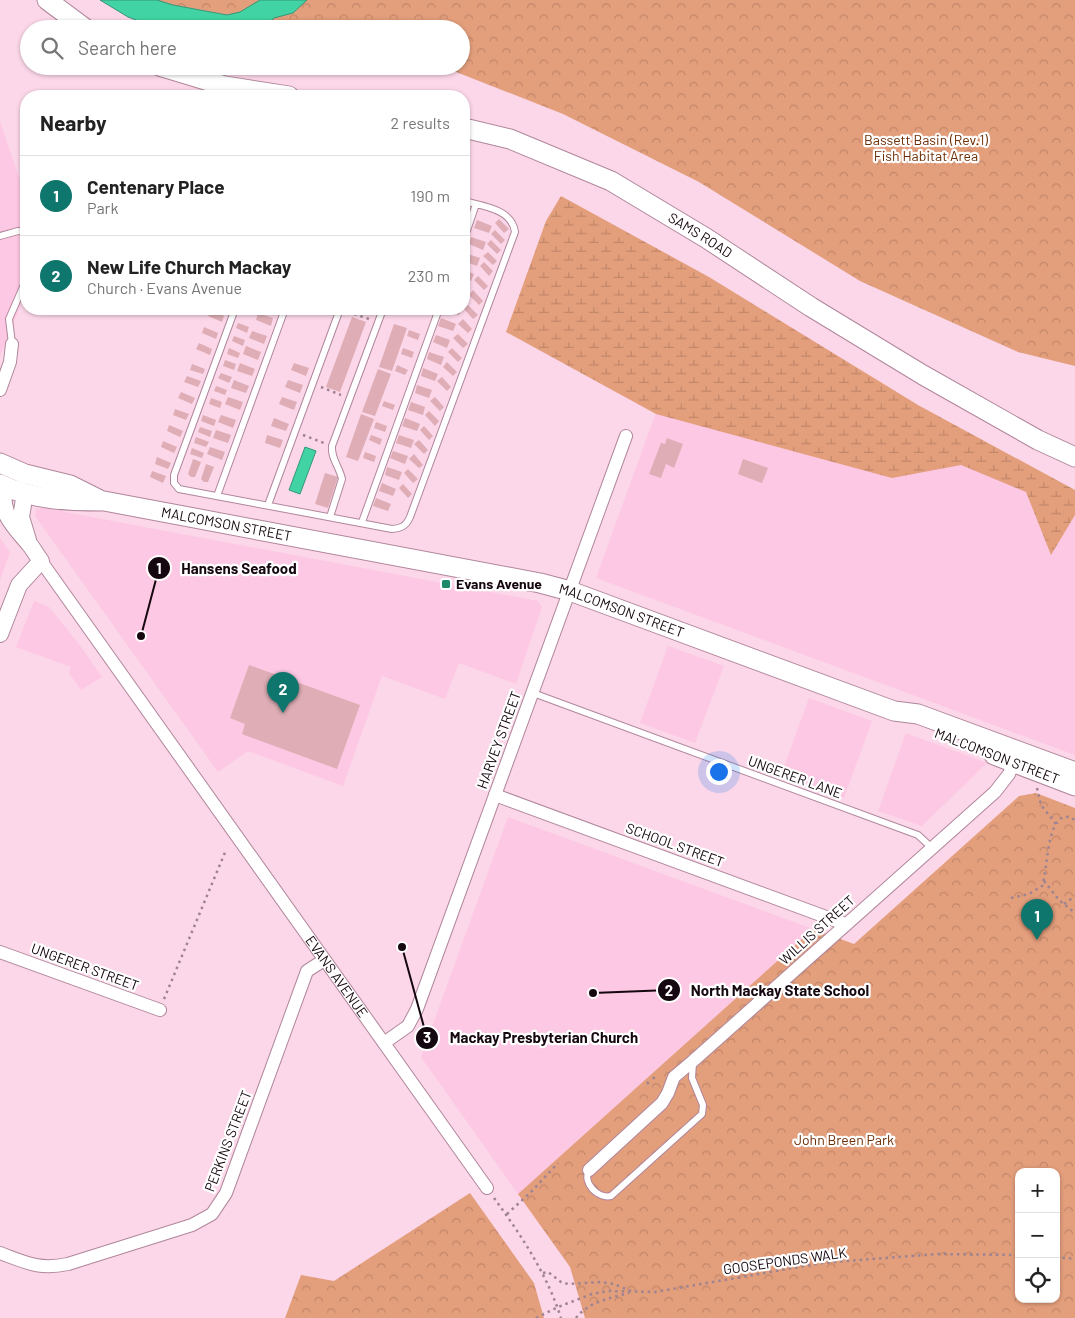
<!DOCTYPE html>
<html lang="en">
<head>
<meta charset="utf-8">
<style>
	:root { --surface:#fff; --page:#f6f6f6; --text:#222; --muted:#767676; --line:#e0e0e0; --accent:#0f766e }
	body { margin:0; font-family:Barlow,sans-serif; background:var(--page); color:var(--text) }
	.controls { position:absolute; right:15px; bottom:15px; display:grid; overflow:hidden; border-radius:10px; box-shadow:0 1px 4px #0004 }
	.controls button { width:45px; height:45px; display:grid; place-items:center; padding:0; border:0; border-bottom:1px solid var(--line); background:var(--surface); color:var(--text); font:25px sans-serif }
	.you { position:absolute; left:718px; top:771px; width:18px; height:18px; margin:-12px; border:4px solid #fff; border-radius:50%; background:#1a73e8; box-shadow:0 0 0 8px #1a73e833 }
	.badge { display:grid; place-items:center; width:32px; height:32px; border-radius:50%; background:var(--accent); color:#fff; font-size:16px; font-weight:700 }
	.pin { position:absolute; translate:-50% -41px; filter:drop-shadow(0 1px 2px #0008) }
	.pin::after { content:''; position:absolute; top:26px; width:18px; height:15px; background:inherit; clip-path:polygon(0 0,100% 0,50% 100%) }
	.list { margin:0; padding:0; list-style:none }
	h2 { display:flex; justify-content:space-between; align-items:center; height:65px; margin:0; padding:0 20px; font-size:21px }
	h2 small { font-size:16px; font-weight:400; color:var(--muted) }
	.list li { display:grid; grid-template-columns:32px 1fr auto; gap:15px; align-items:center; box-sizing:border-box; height:80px; padding:0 20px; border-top:1px solid var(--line) }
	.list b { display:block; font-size:19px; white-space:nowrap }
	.list p { margin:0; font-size:16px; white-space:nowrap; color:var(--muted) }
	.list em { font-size:16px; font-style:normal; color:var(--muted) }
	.icon { flex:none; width:28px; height:28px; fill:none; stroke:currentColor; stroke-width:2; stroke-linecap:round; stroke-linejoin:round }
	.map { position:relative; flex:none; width:1075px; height:1318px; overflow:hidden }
	.search { position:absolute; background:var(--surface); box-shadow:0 1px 4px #0004; left:20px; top:20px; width:450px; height:55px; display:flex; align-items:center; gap:12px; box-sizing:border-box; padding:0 18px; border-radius:28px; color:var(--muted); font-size:19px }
	.panel { position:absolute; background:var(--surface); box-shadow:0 1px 4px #0004; left:20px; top:90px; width:450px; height:225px; border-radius:20px }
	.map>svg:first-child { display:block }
	.built { fill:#fdc8e3 }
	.wetland { fill:url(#wetland-marsh) }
	.park { fill:url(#park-crowns); fill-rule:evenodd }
	.water { fill:#41d3a3; stroke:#349677 }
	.building { fill:#deadb5 }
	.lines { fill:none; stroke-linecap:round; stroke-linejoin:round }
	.service-casing { stroke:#b0869b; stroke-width:8 }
	.minor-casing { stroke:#b0869b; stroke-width:14 }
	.tertiary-casing { stroke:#b0869b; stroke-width:18 }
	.secondary-casing { stroke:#b0869b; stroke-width:21 }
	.path { stroke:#9e8391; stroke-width:2.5; stroke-dasharray:2.5 4; stroke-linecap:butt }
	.service { stroke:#fff; stroke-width:6 }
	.minor { stroke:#fff; stroke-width:12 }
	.tertiary { stroke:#fff; stroke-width:16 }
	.secondary { stroke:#fff; stroke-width:19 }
	.poi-dot { fill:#1d8a69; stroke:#fff; stroke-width:2 }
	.labels { text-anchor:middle; stroke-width:4.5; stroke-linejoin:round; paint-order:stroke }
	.park-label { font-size:14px; fill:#6d2e05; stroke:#fff }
	.street-label { font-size:14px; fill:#15070f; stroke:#fff }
	.poi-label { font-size:14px; font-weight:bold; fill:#15070f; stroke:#fff; text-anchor:start }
	.leader { fill:none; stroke:#15070f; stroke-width:2 }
	.callout-dot { fill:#15070f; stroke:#fff; stroke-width:2 }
	.mark-label { font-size:15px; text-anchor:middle; font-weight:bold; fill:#fff }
	.callout-label { font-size:15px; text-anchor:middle; font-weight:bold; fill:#15070f; stroke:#fff; stroke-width:4.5; stroke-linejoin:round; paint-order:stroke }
</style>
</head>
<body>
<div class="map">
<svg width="1075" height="1318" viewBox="0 0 1075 1318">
	<defs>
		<pattern id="wetland-marsh" width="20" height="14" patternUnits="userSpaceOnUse" patternTransform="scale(1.25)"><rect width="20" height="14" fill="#e39e7c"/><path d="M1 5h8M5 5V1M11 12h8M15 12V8" fill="none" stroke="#c2876a"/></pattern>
		<pattern id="park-crowns" width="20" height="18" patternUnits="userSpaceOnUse" patternTransform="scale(1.25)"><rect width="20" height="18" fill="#e39e7c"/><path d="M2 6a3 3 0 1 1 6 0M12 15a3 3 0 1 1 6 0" fill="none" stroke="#c2876a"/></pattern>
	</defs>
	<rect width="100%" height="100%" fill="#fcd7e9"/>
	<path class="built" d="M0 122 26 197V293L0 356Z
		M675 360 1075 507V755L596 578Z
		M44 508 538 601 542 607 516 684 459 663 445 699 382 676 343 786 248 751 218 772 35 516 36 509Z
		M0 538 10 552 0 580Z
		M34 601 49 607 79 644 102 677 81 690 69 673 71 667 16 647Z
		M668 646 724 666 695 743 640 723Z
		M809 698 872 721 844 798 781 775Z
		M906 733 987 763 922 826 878 811Z
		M508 817 813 929 518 1194 421 1057Z"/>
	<path class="wetland" d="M561 196 709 277 918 405 1075 490V515L1051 555 1026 492 961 465 892 478 656 414 506 332 546 221Z"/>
	<path class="park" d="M132 0H1075V366L1018 352 860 281 699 182 563 114 441 66H461V29H272L229 15 167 4Z
		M1036 793 1075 808V1318H585L570 1267 518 1194 813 929 854 944 1019 796ZM1019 1172H1056V1299H1019Z
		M470 1193 534 1283 544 1318H285L301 1275 334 1281Z"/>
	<path class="water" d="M100 0H157L173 5 227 15 240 12 260 0H307L293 13 274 18 262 29H160L128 17Z
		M305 447 316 451 300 494 289 490Z"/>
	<path class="building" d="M499 219 509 229 504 233 495 223Z
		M477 220 492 226 489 233 474 228Z
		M495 230 505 240 501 244 491 234Z
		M471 237 486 242 483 250 469 244Z
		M491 240 501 250 497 254 487 244Z
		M488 252 497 261 493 265 483 256Z
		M465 253 480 258 477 266 464 261Z
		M484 262 493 271 489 276 480 266Z
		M464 270 474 274 471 281 464 279Z
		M478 276 488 286 484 290 474 280Z
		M464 290 468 291 464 301Z
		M473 290 483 301 479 305 469 295Z
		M468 305 478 315 473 319 464 309Z
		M241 309H256L254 314Z
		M443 309H461L459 315Z
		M211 310 224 316 222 322 208 316Z
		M258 313 273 318 271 326 256 320Z
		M352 317 366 322 340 392 326 387Z
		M441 318 456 324 453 331 438 326Z
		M463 319 472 329 468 333 458 324Z
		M238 323 249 327 247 333 236 328Z
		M394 324 407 328 392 371 379 367Z
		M204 327 218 333 216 339 202 333Z
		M409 330 420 334 418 340 407 336Z
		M252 331 267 336 264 344 249 338Z
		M458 334 468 344 463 348 453 338Z
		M436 335 450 340 447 348 433 342Z
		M234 336 245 340 243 346 232 341Z
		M199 343 212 349 210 355 196 349Z
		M246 346 261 352 258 360 243 354Z
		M229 348 240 353 238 358 227 354Z
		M403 348 414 352 412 358 401 354Z
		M452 348 462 358 458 362 448 352Z
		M429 352 444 357 441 365 427 359Z
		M225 360 236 364 234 370 223 366Z
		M447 362 457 372 453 376 443 367Z
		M240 363 255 369 252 376 237 371Z
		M294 363 309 368 306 376 291 370Z
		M192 364 205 369 203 374 190 370Z
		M397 365 408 370 405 375 395 371Z
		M423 368 438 374 435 381 421 376Z
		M378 369 391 374 375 416 362 412Z
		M221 373 232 377 229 383 218 378Z
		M187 376 201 381 198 387 184 382Z
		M442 377 451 387 447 391 437 381Z
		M234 380 249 386 246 393 231 388Z
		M288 380 303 385 300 393 285 387Z
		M417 385 432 390 429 398 415 393Z
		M216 386 227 390 225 395 214 391Z
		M181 392 195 398 192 404 178 398Z
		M228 397 243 402 240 410 225 404Z
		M282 397 297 402 294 410 279 404Z
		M435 397 444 407 440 411 430 401Z
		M211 398 222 402 220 408 209 404Z
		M384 401 395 405 393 410 382 406Z
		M411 402 425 407 423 415 408 410Z
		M175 409 189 414 186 420 173 415Z
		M429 411 439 421 435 426 425 415Z
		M361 414 374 419 358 461 346 457Z
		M203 415 216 420 214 426 201 421Z
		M221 415 236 420 233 428 218 422Z
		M274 418 289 424 286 431 271 426Z
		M405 418 420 424 417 431 402 426Z
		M376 422 387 426 385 432 374 428Z
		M169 425 183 431 180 437 167 431Z
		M424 426 433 436 429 440 420 430Z
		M200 427 212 431 210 437 198 432Z
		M216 430 231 435 228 443 213 438Z
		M267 435 283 440 280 448 265 443Z
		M371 435 382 439 380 445 369 440Z
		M399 435 414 440 411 448 396 443Z
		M196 437 209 442 206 447 194 443Z
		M667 438 683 444 674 468 666 464 661 478 649 474 661 443 665 444Z
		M419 440 428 450 424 454 414 444Z
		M163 441 177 447 174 453 161 447Z
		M210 447 225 452 222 460 207 454Z
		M192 448 204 453 202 458 190 454Z
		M393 451 408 456 405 464 390 458Z
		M365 452 376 456 374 462 363 458Z
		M414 454 423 465 419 468 409 459Z
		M157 457 171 463 168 469 155 464Z
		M193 459 201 462 195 477H191L188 474Z
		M743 459 768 468 762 483 738 474Z
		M206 464 214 467 208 482H204L201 479Z
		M387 467 402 472 399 480 385 475Z
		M408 469 418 479 413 483 404 473Z
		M152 471 166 476 163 483 150 477Z
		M325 473 338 477 328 508 315 504Z
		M382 483 396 489 393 496 379 491Z
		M403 484 412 494 408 498 399 488Z
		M376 498 391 504 388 511 373 506Z
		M249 665 360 705 337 769 242 734 245 724 230 718Z"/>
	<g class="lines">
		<g class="service-casing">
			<path id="service" d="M0 236 18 231 26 232
				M464 239 476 204
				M235 309 174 475V483L179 489 392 529C402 528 406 526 410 517L515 232C512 209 483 206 464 201
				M12 344 9 319 26 280
				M217 496 285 309
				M268 505 340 309
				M330 517 342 479C339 466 331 459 332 446L383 309
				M362 522 439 309
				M533 693 918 835 932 848
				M589 1170C582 1183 598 1199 611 1196L702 1114 703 1105 692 1078 693 1062"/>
		</g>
		<g class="minor-casing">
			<g id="minor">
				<path d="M0 390 10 362 12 344"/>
				<path id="s1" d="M41 561 487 1188"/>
				<path d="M495 795 845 924"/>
				<path d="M0 952 160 1010"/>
				<path d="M384 1043 408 1026 417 1009 626 436"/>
				<path d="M589 1170 662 1103 668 1093 674 1077 693 1061 995 792 1009 774 1016 757"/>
				<path d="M0 1253C27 1263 39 1270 68 1264L192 1225 212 1214 226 1193 307 971 324 960"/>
			</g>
		</g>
		<g class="tertiary-casing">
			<path id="tertiary" d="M25 493 21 517 28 540
				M0 634 19 585 41 561C37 556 34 550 30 545 13 524 0 516 4 485"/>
		</g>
		<g class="secondary-casing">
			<g id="secondary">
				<path d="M47 0 86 29"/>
				<path d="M159 66 225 86 289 96"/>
				<path id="s2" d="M464 128 510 139 611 181 706 238 811 307 923 375 1038 440 1075 457"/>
				<path d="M0 463 25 474 70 485 98 499"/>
				<path id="s3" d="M0 484C32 500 69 501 104 501L540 583 570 591 894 711 918 714 1075 772"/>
				<path d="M994 755 1075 786"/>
			</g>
		</g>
		<path class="path" d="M348 312 369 319
			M321 387 341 395
			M303 435 324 443
			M1037 788 1041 805 1056 824
			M1044 881 1059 900 1075 913
			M1011 898 1029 894 1042 886C1048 870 1046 823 1064 817 1068 816 1071 818 1075 820
			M1064 904 1075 896
			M164 999 226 850
			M653 1077 656 1081
			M647 1082 651 1086
			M494 1198C521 1235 547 1274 561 1318
			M507 1214 531 1192 558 1163
			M1056 1257 1075 1259
			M543 1273 548 1272 561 1282 568 1284 601 1282 614 1284 631 1291
			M536 1318 558 1307 592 1294 608 1291 655 1292 822 1263 936 1254 1019 1255
			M576 1318C588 1302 610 1298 629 1293"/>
		<use href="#service" class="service"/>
		<use href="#minor" class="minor"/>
		<use href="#tertiary" class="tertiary"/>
		<use href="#secondary" class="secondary"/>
	</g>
	<rect class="poi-dot" x="441" y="579" width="10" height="10" rx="2.5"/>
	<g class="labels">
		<g class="park-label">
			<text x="926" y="145">Bassett Basin (Rev.1)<tspan x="926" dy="16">Fish Habitat Area</tspan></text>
			<text x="844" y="1145">John Breen Park</text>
		</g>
		<g class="street-label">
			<text dy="5" stroke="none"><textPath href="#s2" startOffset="261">SAMS ROAD</textPath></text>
			<text dy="5" stroke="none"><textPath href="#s3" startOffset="231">MALCOMSON STREET</textPath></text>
			<text dy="5" stroke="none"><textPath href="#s3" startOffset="636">MALCOMSON STREET</textPath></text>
			<text transform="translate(499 740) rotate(-70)" y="5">HARVEY STREET</text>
			<text transform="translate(997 756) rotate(21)" y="5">MALCOMSON STREET</text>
			<text transform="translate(795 777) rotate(20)" y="5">UNGERER LANE</text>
			<text transform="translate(675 845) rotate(20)" y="5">SCHOOL STREET</text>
			<text transform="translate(817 930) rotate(-42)" y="5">WILLIS STREET</text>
			<text transform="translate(85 967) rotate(20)" y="5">UNGERER STREET</text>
			<text dy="5" stroke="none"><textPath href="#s1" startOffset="510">EVANS AVENUE</textPath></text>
			<text transform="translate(228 1141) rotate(-69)" y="5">PERKINS STREET</text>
			<text transform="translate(785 1261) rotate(-8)" y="5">GOOSEPONDS WALK</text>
		</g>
		<g class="poi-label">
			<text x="456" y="589">Evans Avenue</text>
		</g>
	</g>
	<path class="leader" d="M141 636L159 568M593 993L669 990M402 947L427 1038"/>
	<g class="callout-dot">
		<circle cx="141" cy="636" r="5"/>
		<circle cx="593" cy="993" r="5"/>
		<circle cx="402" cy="947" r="5"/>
		<circle cx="159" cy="568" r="12"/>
		<circle cx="669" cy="990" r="12"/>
		<circle cx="427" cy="1038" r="12"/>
	</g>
	<g class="mark-label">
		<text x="159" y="574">1</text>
		<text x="669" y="996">2</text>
		<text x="427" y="1043">3</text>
	</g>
	<g class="callout-label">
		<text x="239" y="574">Hansens Seafood</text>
		<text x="780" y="996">North Mackay State School</text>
		<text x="544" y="1043">Mackay Presbyterian Church</text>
	</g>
</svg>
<div class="controls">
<button>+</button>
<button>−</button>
<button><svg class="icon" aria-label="locate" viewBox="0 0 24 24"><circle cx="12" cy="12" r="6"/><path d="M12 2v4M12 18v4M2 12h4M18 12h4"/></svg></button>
</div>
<div class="you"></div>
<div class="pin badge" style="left:1037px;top:940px">1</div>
<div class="pin badge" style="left:283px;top:713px">2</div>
<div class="search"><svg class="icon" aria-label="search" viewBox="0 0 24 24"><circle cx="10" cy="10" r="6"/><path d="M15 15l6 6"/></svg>Search here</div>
<section class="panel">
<h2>Nearby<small>2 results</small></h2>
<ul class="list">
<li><span class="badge">1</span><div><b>Centenary Place</b><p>Park</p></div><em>190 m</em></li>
<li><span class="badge">2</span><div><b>New Life Church Mackay</b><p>Church · Evans Avenue</p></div><em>230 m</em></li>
</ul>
</section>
</div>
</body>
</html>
